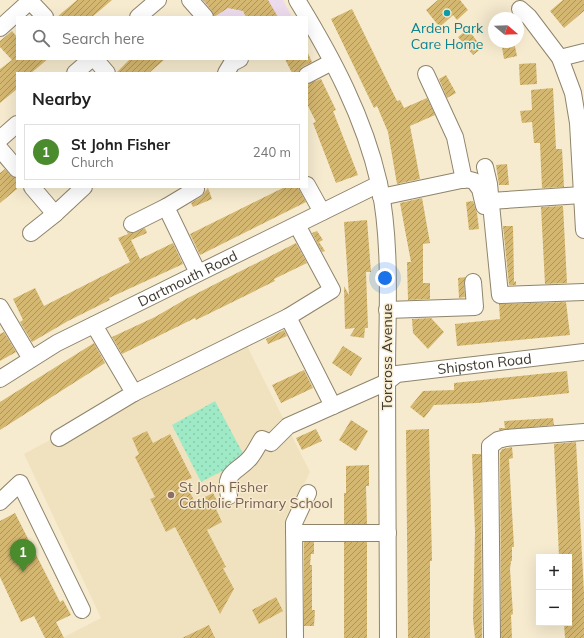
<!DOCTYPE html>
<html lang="en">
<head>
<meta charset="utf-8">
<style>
	:root { --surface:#fff; --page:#f2f2f2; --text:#222; --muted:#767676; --line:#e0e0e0; --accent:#498b2d }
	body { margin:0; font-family:Mulish,sans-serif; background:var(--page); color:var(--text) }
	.controls { position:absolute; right:12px; bottom:12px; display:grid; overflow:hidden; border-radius:0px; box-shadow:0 4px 16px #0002 }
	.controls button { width:36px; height:36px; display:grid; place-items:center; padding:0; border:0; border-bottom:1px solid var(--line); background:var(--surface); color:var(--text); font:20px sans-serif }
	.compass { position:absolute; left:488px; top:12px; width:36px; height:36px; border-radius:50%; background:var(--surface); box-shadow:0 4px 16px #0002; rotate:109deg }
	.you { position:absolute; left:385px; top:278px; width:14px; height:14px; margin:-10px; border:3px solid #fff; border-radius:50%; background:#1a73e8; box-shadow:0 0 0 6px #1a73e833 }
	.badge { display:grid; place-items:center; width:26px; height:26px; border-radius:50%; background:var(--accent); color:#fff; font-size:13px; font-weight:700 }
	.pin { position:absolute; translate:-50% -33px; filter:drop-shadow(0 1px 2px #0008) }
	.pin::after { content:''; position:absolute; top:21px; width:14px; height:12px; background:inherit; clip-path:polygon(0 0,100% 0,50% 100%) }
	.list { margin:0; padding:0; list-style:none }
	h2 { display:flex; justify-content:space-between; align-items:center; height:52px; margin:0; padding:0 16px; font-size:17px }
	h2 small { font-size:13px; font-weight:400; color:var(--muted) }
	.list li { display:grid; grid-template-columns:26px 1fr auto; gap:12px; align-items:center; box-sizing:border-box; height:56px; margin:0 8px 8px; padding:0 8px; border:1px solid var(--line); border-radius:0px }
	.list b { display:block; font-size:15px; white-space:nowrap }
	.list p { margin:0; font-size:13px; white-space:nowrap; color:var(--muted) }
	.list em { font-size:13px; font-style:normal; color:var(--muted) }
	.icon { flex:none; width:22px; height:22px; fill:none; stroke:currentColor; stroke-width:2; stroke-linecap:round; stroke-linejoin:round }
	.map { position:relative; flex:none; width:584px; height:638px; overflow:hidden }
	.search { position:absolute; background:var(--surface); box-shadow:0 4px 16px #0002; left:16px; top:16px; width:292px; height:44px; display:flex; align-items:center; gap:10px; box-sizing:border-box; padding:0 14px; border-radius:0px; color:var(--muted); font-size:15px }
	.panel { position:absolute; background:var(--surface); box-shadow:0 4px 16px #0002; left:16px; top:72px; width:292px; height:116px; border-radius:0px }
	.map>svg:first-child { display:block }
	.commercial { fill:#ecdbed }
	.built { fill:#f1e2bf }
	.park { fill:url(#park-dots) }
	.building { fill:url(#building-hatch) }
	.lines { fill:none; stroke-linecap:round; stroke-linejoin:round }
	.minor-casing { stroke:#8f846b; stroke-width:18 }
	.minor { stroke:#fff; stroke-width:16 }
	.culture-dot { fill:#0f9aa8; stroke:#f6ebcf; stroke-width:1.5 }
	.education-dot { fill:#8d6e63; stroke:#f6ebcf; stroke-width:1.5 }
	.labels { text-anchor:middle; stroke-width:3; stroke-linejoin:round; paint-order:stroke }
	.culture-label { font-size:14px; fill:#0d838f; stroke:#f6ebcf }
	.street-label { font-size:14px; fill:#3d382e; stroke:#f6ebcf }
	.education-label { font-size:14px; fill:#785e54; stroke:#f6ebcf; text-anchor:start }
</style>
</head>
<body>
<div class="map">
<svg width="584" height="638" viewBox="0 0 584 638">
	<defs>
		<pattern id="park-dots" width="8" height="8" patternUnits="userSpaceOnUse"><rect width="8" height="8" fill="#9feac6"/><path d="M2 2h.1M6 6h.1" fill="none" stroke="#8ac9aa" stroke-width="1.8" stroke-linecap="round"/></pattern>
		<pattern id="building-hatch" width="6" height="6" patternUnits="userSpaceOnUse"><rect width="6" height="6" fill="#d4b771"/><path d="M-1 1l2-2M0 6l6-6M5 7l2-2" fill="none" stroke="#ad965d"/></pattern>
	</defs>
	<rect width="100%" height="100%" fill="#f6ebcf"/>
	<path class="commercial" d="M189 0H283L292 17H203Z"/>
	<path class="built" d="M242 336 310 472 287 519 288 638H62L101 618 24 454Z"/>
	<path class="park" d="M215 401 246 459 201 482 172 425Z"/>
	<path class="building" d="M77 0H112L92 17H57Z
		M203 0H268L278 17H246L243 11 228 8 214 17 212 11Z
		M438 0H460L468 10 457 20 453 15 442 25H438L426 10Z
		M563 0H584V11L564 28 550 11Z
		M352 9 397 101 400 100 404 108 427 98 435 115 410 126 420 179 397 184 388 132 377 106 374 108 331 19Z
		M468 29 482 48 473 55 458 37Z
		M12 31 17 37V59H48L31 73H17V89L0 103V69L12 60 0 47V41Z
		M508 42H514L517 56 504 59 502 47Z
		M307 51 312 62 302 67 298 73H292L285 59H307Z
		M130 59H165L149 73H116Z
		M536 63 537 84 520 85 519 64Z
		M446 75 456 93 447 98 439 79Z
		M321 79 336 110 333 111 358 175 336 183 313 123 316 122 307 104V84Z
		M553 88 556 149H562L564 187 542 188 540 143H534L532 122 522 123 520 111 532 110 531 90Z
		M507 164 509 185H499L496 165Z
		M5 169 10 175 17 178V189L0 203V173Z
		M285 187H298L306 202 200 255 190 234Z
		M208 188 212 199 193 207 191 203 201 197Z
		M422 198 430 243 423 244V283H430V299L408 300 407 262H411L400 203Z
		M473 201 477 213 479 229 469 230 466 202Z
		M563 206 567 283 545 284 541 207Z
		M367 220 371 272H366L368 328H365L364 338 350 336 355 328 345 329 344 286 349 295 344 222Z
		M503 226H513L514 282 516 281V285H509Z
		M145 228 147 233 131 240 140 259 173 243 183 264 109 298 110 300 68 321 32 342 20 322 23 320 13 299 35 288 44 306 130 262 118 238 128 234 127 232 132 233Z
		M317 231 323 240 319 242 325 251 322 252 312 233Z
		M296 243 307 263 274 279 275 281 196 320 195 318 122 354 112 337 155 317 186 299Z
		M466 277 464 283 465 297 459 298 458 278Z
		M566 302 570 335 457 346 455 324 500 319 499 304Z
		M431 318 444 332 428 349 413 333 412 319Z
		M284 330 287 336 268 344 266 339Z
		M4 332 16 352 0 361V334Z
		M94 343 105 363 0 430V402Z
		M343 346 362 358 351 376 332 363Z
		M304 370 313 388 281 403 272 385Z
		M567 371 569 393 478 403 434 405 424 418 410 407 423 391 454 390V383Z
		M553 418 554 425 499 430V428H505L504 421Z
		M351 420 368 431 356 451 339 440Z
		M316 429 322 441 302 450 296 438Z
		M429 429 432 561H430V638H408L406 430Z
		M147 431 153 443 170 434 192 478 184 481 195 502 213 493 220 507 216 509 222 522 207 530 226 567 223 568 234 589 220 614 175 527 166 532 150 499 155 497 135 457 139 454 132 438Z
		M576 442 584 593V638H565L564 623H569V557H559L554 444Z
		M512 447 513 458 509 459 514 547H512V561H511L510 569 513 614 511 615 512 638H501L500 453 502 449Z
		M472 454H481L482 638H475L473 619 475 532Z
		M369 465V486H366L367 524H344V493H346V466Z
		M15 513 60 602 63 600 71 615 56 622 64 638H45L34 616 21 622 0 577V521Z
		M304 542H314V554H311L310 565H312V610H315L314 626H304Z
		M344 542H367V638H344Z
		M276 597 283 611 259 624 252 610Z
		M209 625 215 638H182Z"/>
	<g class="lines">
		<g class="minor-casing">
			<g id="minor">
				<path d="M32 0 30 1 45 17"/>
				<path d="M190 0 205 17"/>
				<path d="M297 0C332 57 364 117 379 183 392 244 387 311 387 374 387 462 388 550 388 638"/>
				<path d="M520 9 529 17 560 58 573 93 578 123 584 230"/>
				<path d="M138 17 158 0"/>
				<path d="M0 28 30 1"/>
				<path d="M560 58 584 52"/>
				<path d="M95 59 107 73"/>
				<path d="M75 73 91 59"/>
				<path d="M226 73 232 63 240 59"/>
				<path d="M426 74 455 137 464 180"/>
				<path d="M307 75 332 62"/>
				<path d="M0 139 17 124"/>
				<path d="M0 149 17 169"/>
				<path d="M485 167 489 184 500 295 584 292"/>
				<path d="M307 185 322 212"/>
				<path d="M196 189 166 207 198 273"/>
				<path d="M381 197 466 179 474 181 480 189 484 206"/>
				<path d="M490 201 582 195"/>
				<path d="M55 214 84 187"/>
				<path d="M132 224 166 207"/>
				<path d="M31 233 55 214 32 187"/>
				<path d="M0 307 31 359"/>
				<path d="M387 310 475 307 473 282"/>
				<path d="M288 317 332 290 297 225"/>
				<path d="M94 325 134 393 288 317 333 406"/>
				<path id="s1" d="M0 379 57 343 379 184"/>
				<path d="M59 438 134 393"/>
				<path id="s2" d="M229 496C223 471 237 473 250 458 255 452 258 445 262 439L271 443 288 426 387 382 397 374 584 352"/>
				<path d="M0 502 20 483 82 610"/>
				<path d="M294 533H388"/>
				<path d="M295 638 294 523 308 493"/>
				<path d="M492 638 490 446 498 440 506 438 584 432"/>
			</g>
		</g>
		<use href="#minor" class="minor"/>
	</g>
	<circle class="culture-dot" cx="447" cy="13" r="4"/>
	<circle class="education-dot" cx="171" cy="495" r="4"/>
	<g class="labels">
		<g class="culture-label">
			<text x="447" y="33">Arden Park<tspan x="447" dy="16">Care Home</tspan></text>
		</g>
		<g class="street-label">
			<text dy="5" stroke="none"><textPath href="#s1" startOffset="213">Dartmouth Road</textPath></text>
			<text transform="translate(387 357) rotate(-90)" y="5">Torcross Avenue</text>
			<text dy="5" stroke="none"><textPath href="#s2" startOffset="313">Shipston Road</textPath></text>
		</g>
		<g class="education-label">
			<text x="179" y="492">St John Fisher<tspan x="179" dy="16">Catholic Primary School</tspan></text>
		</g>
	</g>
</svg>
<div class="controls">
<button>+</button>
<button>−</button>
</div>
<svg class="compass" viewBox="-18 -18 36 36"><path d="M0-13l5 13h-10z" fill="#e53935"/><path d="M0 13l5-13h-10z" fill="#767676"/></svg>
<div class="you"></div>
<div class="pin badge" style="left:23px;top:572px">1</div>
<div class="search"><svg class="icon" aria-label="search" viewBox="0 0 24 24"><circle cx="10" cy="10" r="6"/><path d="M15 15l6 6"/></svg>Search here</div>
<section class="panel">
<h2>Nearby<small></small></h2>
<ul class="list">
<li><span class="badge">1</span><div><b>St John Fisher</b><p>Church</p></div><em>240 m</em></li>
</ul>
</section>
</div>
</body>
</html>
